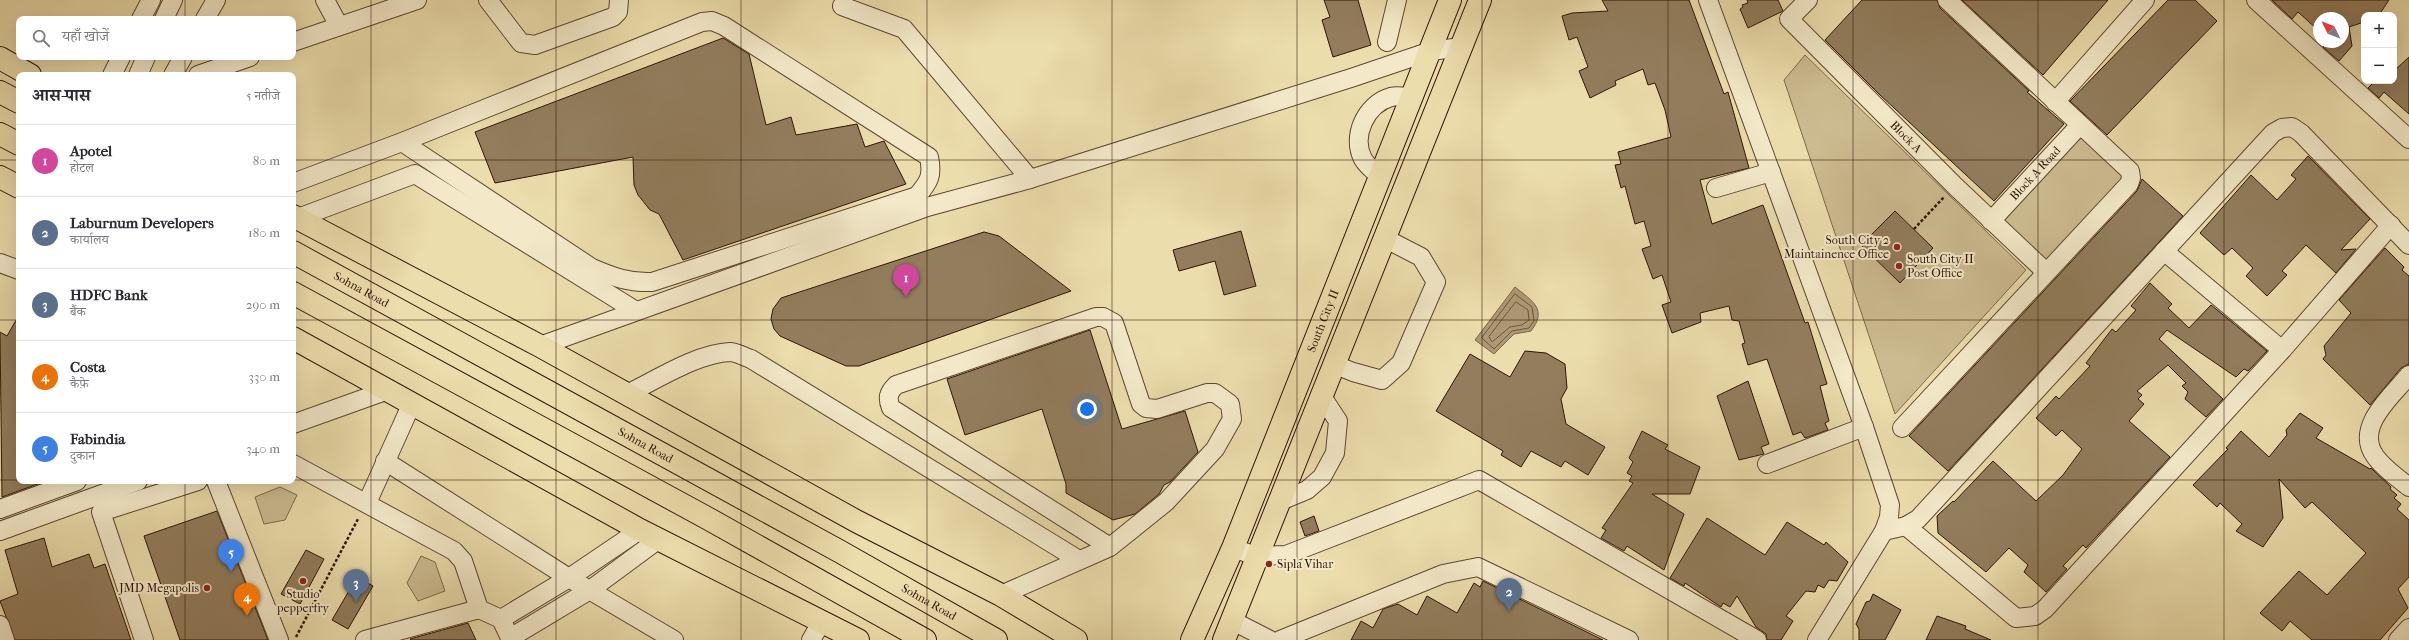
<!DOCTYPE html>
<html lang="hi">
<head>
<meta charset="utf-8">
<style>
	:root { --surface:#fff; --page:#f7f7f7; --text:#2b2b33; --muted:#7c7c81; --line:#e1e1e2; --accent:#0b8043 }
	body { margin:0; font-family:"IM FELL French Canon","Noto Serif Devanagari",serif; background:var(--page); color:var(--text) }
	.controls { position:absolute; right:12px; top:12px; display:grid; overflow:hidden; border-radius:8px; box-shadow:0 4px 16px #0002 }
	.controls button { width:36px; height:36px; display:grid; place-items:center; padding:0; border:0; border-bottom:1px solid var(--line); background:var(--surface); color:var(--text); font:20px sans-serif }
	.compass { position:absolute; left:2313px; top:12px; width:36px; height:36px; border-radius:50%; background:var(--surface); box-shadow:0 4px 16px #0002; rotate:313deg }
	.you { position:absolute; left:1087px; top:409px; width:14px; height:14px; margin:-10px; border:3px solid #fff; border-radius:50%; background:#1a73e8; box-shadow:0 0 0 6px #1a73e833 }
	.badge { display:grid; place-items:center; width:26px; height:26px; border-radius:50%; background:var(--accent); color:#fff; font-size:13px; font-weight:700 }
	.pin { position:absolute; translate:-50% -33px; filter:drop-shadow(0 1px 2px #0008) }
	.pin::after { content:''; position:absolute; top:21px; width:14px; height:12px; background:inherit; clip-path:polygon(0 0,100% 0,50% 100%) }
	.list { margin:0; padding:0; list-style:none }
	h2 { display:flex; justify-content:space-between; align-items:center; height:52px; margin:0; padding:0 16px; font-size:17px }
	h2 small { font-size:13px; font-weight:400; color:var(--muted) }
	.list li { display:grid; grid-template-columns:26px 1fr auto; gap:12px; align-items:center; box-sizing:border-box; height:72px; padding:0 16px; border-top:1px solid var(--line) }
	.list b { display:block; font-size:15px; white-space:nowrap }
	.list p { margin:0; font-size:13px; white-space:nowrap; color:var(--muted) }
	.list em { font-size:13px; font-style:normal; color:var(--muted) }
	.icon { flex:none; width:22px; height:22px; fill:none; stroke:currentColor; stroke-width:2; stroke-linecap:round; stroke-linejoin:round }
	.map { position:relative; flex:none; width:2409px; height:640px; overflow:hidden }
	.search { position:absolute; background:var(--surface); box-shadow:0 4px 16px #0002; left:16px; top:16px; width:280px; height:44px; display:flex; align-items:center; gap:10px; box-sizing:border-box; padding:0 14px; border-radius:8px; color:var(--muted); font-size:15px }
	.panel { position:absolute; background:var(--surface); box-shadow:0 4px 16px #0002; left:16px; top:72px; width:280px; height:412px; border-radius:8px }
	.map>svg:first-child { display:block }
	.green { fill:#ccbb90; stroke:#7e684c }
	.water { fill:#ac9974; stroke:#7a6449 }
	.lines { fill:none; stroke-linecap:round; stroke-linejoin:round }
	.shore { stroke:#6e563e; stroke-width:1 }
	.building { fill:#927d5d; stroke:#301408 }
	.minor-casing { stroke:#5f4631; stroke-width:20 }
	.major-casing { stroke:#301408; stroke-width:24 }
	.highway-casing { stroke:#301408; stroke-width:24 }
	.path { stroke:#301408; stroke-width:2.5; stroke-dasharray:3 2; stroke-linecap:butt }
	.minor { stroke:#f3e9c9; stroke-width:18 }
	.major { stroke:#ecddac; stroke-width:22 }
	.highway { stroke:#ecddac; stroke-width:22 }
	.grid { fill:none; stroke:#301408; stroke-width:1; stroke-opacity:0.55 }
	.poi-dot { fill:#8f2418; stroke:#f3e9c9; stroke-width:1.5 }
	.labels { text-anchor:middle; stroke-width:4; stroke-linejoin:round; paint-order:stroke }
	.street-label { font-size:12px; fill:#301408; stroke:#f3e9c9 }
	.poi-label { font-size:12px; fill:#301408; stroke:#f3e9c9; text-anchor:end }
</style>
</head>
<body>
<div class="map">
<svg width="2409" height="640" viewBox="0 0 2409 640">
	<rect width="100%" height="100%" fill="#ecddac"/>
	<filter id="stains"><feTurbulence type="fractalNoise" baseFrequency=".005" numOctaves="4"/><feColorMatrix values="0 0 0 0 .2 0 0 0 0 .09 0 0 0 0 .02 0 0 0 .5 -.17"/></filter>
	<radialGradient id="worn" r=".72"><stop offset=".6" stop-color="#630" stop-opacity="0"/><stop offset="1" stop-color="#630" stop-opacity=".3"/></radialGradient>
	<path class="green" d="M1805 55 2026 270 1895 414 1784 80Z
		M2083 135 2127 175 2046 262 2002 222Z
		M280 487 297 495 285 520 264 524 255 497Z
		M421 556 435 562 445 591 418 601 407 583Z"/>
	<path class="water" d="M1515 287C1532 301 1548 309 1531 331L1514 334 1494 354 1475 340Z"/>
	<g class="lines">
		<path class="shore" d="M1515 294 1532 307 1534 321 1529 328 1512 331 1494 349 1482 338Z
			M1516 302 1528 310 1529 320 1522 325 1510 327 1492 342 1489 337Z"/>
	</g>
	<path class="building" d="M1324 0H1358L1371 45 1333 57 1322 20 1330 17Z
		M1602 0H1689L1724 94 1728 92 1749 168 1700 180 1712 224 1763 205 1805 323 1808 322 1827 384 1820 386 1829 421 1825 423 1828 430 1805 438 1801 432 1793 435 1767 359 1748 365 1742 344 1745 343 1739 321 1732 320 1729 306 1700 313 1701 322 1672 333 1662 305 1671 302 1662 275 1653 279 1642 249 1651 246 1644 221 1635 224 1625 186 1621 188 1615 165 1621 164 1618 152 1671 137 1665 110 1655 83 1648 85 1643 69 1615 81 1616 85 1590 98 1579 71 1588 67 1577 37 1569 40 1562 16 1572 13 1608 11Z
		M1747 0H1778L1783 11 1748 28 1740 9 1743 7 1742 5 1748 3Z
		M1862 0H1937L1940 8 2029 91 2027 92 2064 124 1994 201 1880 95 1825 40Z
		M1962 0H2108L2043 75Z
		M2168 0H2195L2217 21 2107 135 2070 101Z
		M2272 0H2389L2379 15H2364V22L2349 27 2352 46 2339 61 2323 47 2327 42H2343V18H2319V31L2298 12 2292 19Z
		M723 38 749 54 766 125 791 117 796 135 857 124 865 147 884 141 906 184 683 260 659 214 650 210 638 195 634 185 633 157 495 183 475 132Z
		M2409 57V114L2384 92 2379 98 2368 88 2373 83 2370 81H2394V71Z
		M2308 156 2370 219 2341 250 2356 249 2336 273 2306 245 2282 271 2287 275 2267 296 2246 276 2253 268 2232 248 2224 255 2200 233 2251 175 2277 200 2296 179 2291 175Z
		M2142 179 2183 216 1948 471 1909 436 2137 191Z
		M1895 211 1933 248 1900 283 1861 245Z
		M1241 231 1256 286 1224 295 1215 261 1179 271 1173 250Z
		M984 232 999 236 1071 291 859 366H846L780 336 774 329 771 319 773 309 781 298Z
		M2385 248 2404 267 2402 270 2409 276V364L2401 368 2370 405 2323 359 2326 355 2324 346 2351 313 2339 300Z
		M2150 283 2172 304 2168 308 2189 328 2211 305 2267 351 2248 371 2244 369 2236 377 2167 330 2159 339 2223 399 2206 417 2185 399 2188 392 2182 386 2186 383 2168 365 2137 391 2142 395 2138 399 2144 404 2129 421 2170 457 2086 548 2083 545 2063 566 2067 569 2046 592 2024 572 2028 565 2009 548 1986 572 1938 533 1937 516 1953 501 1954 502 1993 461 2036 501 2063 475 2082 449 2062 430 2056 436 2036 418 2056 396 2059 399 2090 366 2086 363 2112 329 2116 332 2136 310 2131 306Z
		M19 315V481H46L2 497 0 332 7 336Z
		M1090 330 1122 429 1185 411 1198 452 1170 482 1164 485 1159 494 1135 514 1113 520 1066 493V484L1042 409 965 435 947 379Z
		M1525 351 1546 353 1565 364 1567 388 1561 399 1566 424 1605 447 1588 475 1565 461 1561 467 1531 451 1521 467 1501 455 1503 451 1436 411 1470 354 1510 377Z
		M1748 381 1769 444 1761 447 1764 454 1739 460 1717 396Z
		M2300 413 2323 428 2316 438 2370 469 2371 468 2391 487 2390 489 2397 495 2394 498 2401 504 2397 509 2409 520V577L2398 589 2408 608 2380 640H2312L2290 621 2282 631 2260 613 2299 571 2327 595 2366 553 2312 502 2305 508 2279 479 2283 518 2263 547 2236 531 2242 524 2220 503 2217 507 2193 485 2228 449 2226 448 2241 431 2269 457 2287 435 2286 430Z
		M1642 431 1668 445 1665 449 1700 467 1690 494H1652L1684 514 1664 570 1627 546 1624 551 1601 538 1606 530 1602 528 1633 483 1629 481 1632 476 1627 473 1633 462 1629 458Z
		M217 511 268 640H180L144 536Z
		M1314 516 1319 531 1305 536 1300 522Z
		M1707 518 1765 555 1787 522 1824 545 1826 542 1848 562 1837 581 1829 580 1824 588 1818 585 1815 592 1806 591 1786 616 1793 621 1781 640H1767L1766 634 1756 627 1737 596 1730 607 1723 603 1721 607 1685 583 1684 586 1670 578Z
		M44 538 52 567 89 554 94 568 105 564 131 640H15L0 601 18 594 5 550Z
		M306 550 324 559 300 604 281 594Z
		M357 577 373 586 348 629 332 620Z
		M1483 581 1603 640H1351L1361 621 1373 628 1383 609 1398 604 1417 615 1427 596 1457 613 1474 583 1480 587Z
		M1873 594 1901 610 1885 640H1859V629L1856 624 1866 602 1870 601Z
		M1937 616 1966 626 1965 629 1991 640H1926Z
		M468 623 476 640H411L410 639Z"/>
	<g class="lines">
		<g class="minor-casing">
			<g id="minor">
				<path d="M325 0 339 26"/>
				<path d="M488 0 521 43 535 45 613 17 618 12 619 0"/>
				<path d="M1708 0 1864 427 1890 505 1889 517 1884 531 1817 640"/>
				<path id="s1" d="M1808 0 1789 19 1955 186 2046 272"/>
				<path d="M2256 0 2409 139"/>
				<path d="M842 6 904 29 1030 179"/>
				<path d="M141 19 151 0"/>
				<path d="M164 19 173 0"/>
				<path d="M205 19 216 0"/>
				<path d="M293 42 417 0"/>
				<path d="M1387 42 1397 0"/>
				<path d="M112 75 121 57"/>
				<path d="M138 75 146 57"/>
				<path d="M173 75 183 57"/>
				<path d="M198 75 250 57"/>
				<path d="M2055 102 2145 0"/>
				<path d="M1381 177C1375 172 1367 166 1363 159 1351 136 1366 104 1391 97 1398 95 1405 97 1412 98"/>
				<path d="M293 183 402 142 702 22 712 21 724 26 929 157C933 176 929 182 917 196L652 282C629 283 613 277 592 268L402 142"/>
				<path d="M1716 188 1771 172"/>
				<path d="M298 218 415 174 636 311"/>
				<path id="s2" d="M1991 221 2079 126"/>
				<path d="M2164 251 2282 350"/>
				<path d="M0 263 19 270"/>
				<path d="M540 346 927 207 1030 179 1351 78 1431 51 1461 47"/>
				<path d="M1333 364 1353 372 1382 380 1401 363 1436 282 1421 257 1384 238"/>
				<path d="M2409 375C2392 396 2354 427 2375 456 2383 468 2398 478 2409 487"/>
				<path d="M627 394C656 380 698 353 730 352 737 352 744 357 751 359L1079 560"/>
				<path d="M293 424 388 390"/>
				<path d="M1902 428 2129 184 2131 178 2130 171 1947 0"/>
				<path d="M385 461 569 578 674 640"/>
				<path d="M293 464 454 551 463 561 479 609 501 619 511 640"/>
				<path d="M1767 464 1864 427"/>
				<path d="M216 481 279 640"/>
				<path d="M1278 502 1307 490 1322 477 1335 453 1338 421 1321 395"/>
				<path d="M367 503 412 403"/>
				<path d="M0 509 77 481"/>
				<path d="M1906 526 2016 618 2035 616 2045 609 2282 350 2391 225"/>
				<path d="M0 531 138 481"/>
				<path d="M1884 531 1906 526 1918 519 2273 133 2282 128 2292 127 2301 133 2409 245"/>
				<path d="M1233 548 1256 556 1286 555 1479 480 1757 640"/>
				<path d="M1001 595 1110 547 1166 502 1215 449 1232 419 1230 404 1215 393H1207L1157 409 1146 408 1141 404 1114 323 1103 317H1096L896 385C888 393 887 398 891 408L1110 547"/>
				<path d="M501 619 569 578 640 530"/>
				<path d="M1231 620 1270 640"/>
				<path d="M0 625 5 640"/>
				<path d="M510 638 590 590 659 539"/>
				<path d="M144 640 101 512 198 481"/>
				<path d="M365 640 479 609"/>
				<path d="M811 640 822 621"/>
				<path d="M1280 640 1443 574 1478 567 1629 640"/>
				<path d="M2398 640 2409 628"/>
			</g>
		</g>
		<g class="major-casing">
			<g id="major">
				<path d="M0 58 30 75"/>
				<path d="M0 177 19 187"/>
				<path d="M293 216 540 346 856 521 1001 595 1076 640"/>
				<path d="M293 338 640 530 858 640"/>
				<path id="s3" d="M1192 640 1233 548 1450 0"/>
				<path d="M1224 640 1480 0"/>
			</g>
		</g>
		<g class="highway-casing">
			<g id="highway">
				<path d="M0 92 19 102"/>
				<path d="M0 134 19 144"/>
				<path id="s4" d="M293 252 839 551 996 640"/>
				<path d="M293 293 707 518 925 640"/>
			</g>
		</g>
		<path class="path" d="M1914 229 1944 197
			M296 637 358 519"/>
		<use href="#minor" class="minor"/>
		<use href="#major" class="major"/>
		<use href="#highway" class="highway"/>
	</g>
	<path class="grid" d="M185 0V19M371 0V640M556 0V640M741 0V640M927 0V640M1112 0V640M1297 0V640M1482 0V640M1668 0V640M1853 0V640M2038 0V640M2224 0V640M185 57V75M0 160H19M293 160H2409M0 320H19M293 320H2409M0 480H19M293 480H2409M185 481V640"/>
	<g class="poi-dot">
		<circle cx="1897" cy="247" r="4"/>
		<circle cx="1899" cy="266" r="4"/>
		<circle cx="1269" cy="564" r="4"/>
		<circle cx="303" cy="581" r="4"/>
		<circle cx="207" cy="588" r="4"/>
	</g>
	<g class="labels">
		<g class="street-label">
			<text dy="4" stroke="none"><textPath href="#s1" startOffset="193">Block A</textPath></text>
			<text dy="4" stroke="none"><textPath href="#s2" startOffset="65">Block A Road</textPath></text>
			<text dy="4" stroke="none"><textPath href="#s4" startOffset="78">Sohna Road</textPath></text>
			<text dy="4" stroke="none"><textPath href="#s3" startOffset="345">South City II</textPath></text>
			<text dy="4" stroke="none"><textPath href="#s4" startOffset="402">Sohna Road</textPath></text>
			<text dy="4" stroke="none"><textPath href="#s4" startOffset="726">Sohna Road</textPath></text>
		</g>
		<g class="poi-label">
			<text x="1889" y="244">South City 2<tspan x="1889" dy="14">Maintainence Office</tspan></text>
			<text x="1907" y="263" text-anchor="start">South City II<tspan x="1907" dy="14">Post Office</tspan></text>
			<text x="1277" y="568" text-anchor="start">Sipla Vihar</text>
			<text x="199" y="592">JMD Megapolis</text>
			<text x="303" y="598" text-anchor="middle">Studio<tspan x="303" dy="14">pepperfry</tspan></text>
		</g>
	</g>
	<rect width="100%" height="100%" filter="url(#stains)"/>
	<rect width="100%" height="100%" fill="url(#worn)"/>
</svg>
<div class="controls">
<button>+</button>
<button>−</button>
</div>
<svg class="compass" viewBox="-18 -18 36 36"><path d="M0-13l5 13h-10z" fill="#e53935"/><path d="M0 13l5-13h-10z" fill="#7c7c81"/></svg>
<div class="you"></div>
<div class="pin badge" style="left:906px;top:297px;background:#d1479c">1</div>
<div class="pin badge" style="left:1509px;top:611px;background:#5c6f8a">2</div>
<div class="pin badge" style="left:356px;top:602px;background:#5c6f8a">3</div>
<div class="pin badge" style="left:247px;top:616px;background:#e8710a">4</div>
<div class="pin badge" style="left:231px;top:572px;background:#3f7fe0">5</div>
<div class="search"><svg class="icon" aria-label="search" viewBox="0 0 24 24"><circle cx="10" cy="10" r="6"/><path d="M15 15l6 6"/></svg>यहाँ खोजें</div>
<section class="panel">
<h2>आस-पास<small>5 नतीजे</small></h2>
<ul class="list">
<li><span class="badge" style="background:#d1479c">1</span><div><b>Apotel</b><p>होटल</p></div><em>80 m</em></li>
<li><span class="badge" style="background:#5c6f8a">2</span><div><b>Laburnum Developers</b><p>कार्यालय</p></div><em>180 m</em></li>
<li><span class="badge" style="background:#5c6f8a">3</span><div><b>HDFC Bank</b><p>बैंक</p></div><em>290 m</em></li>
<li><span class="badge" style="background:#e8710a">4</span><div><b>Costa</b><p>कैफ़े</p></div><em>330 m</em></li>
<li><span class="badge" style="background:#3f7fe0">5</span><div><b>Fabindia</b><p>दुकान</p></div><em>340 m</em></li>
</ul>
</section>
</div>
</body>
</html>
